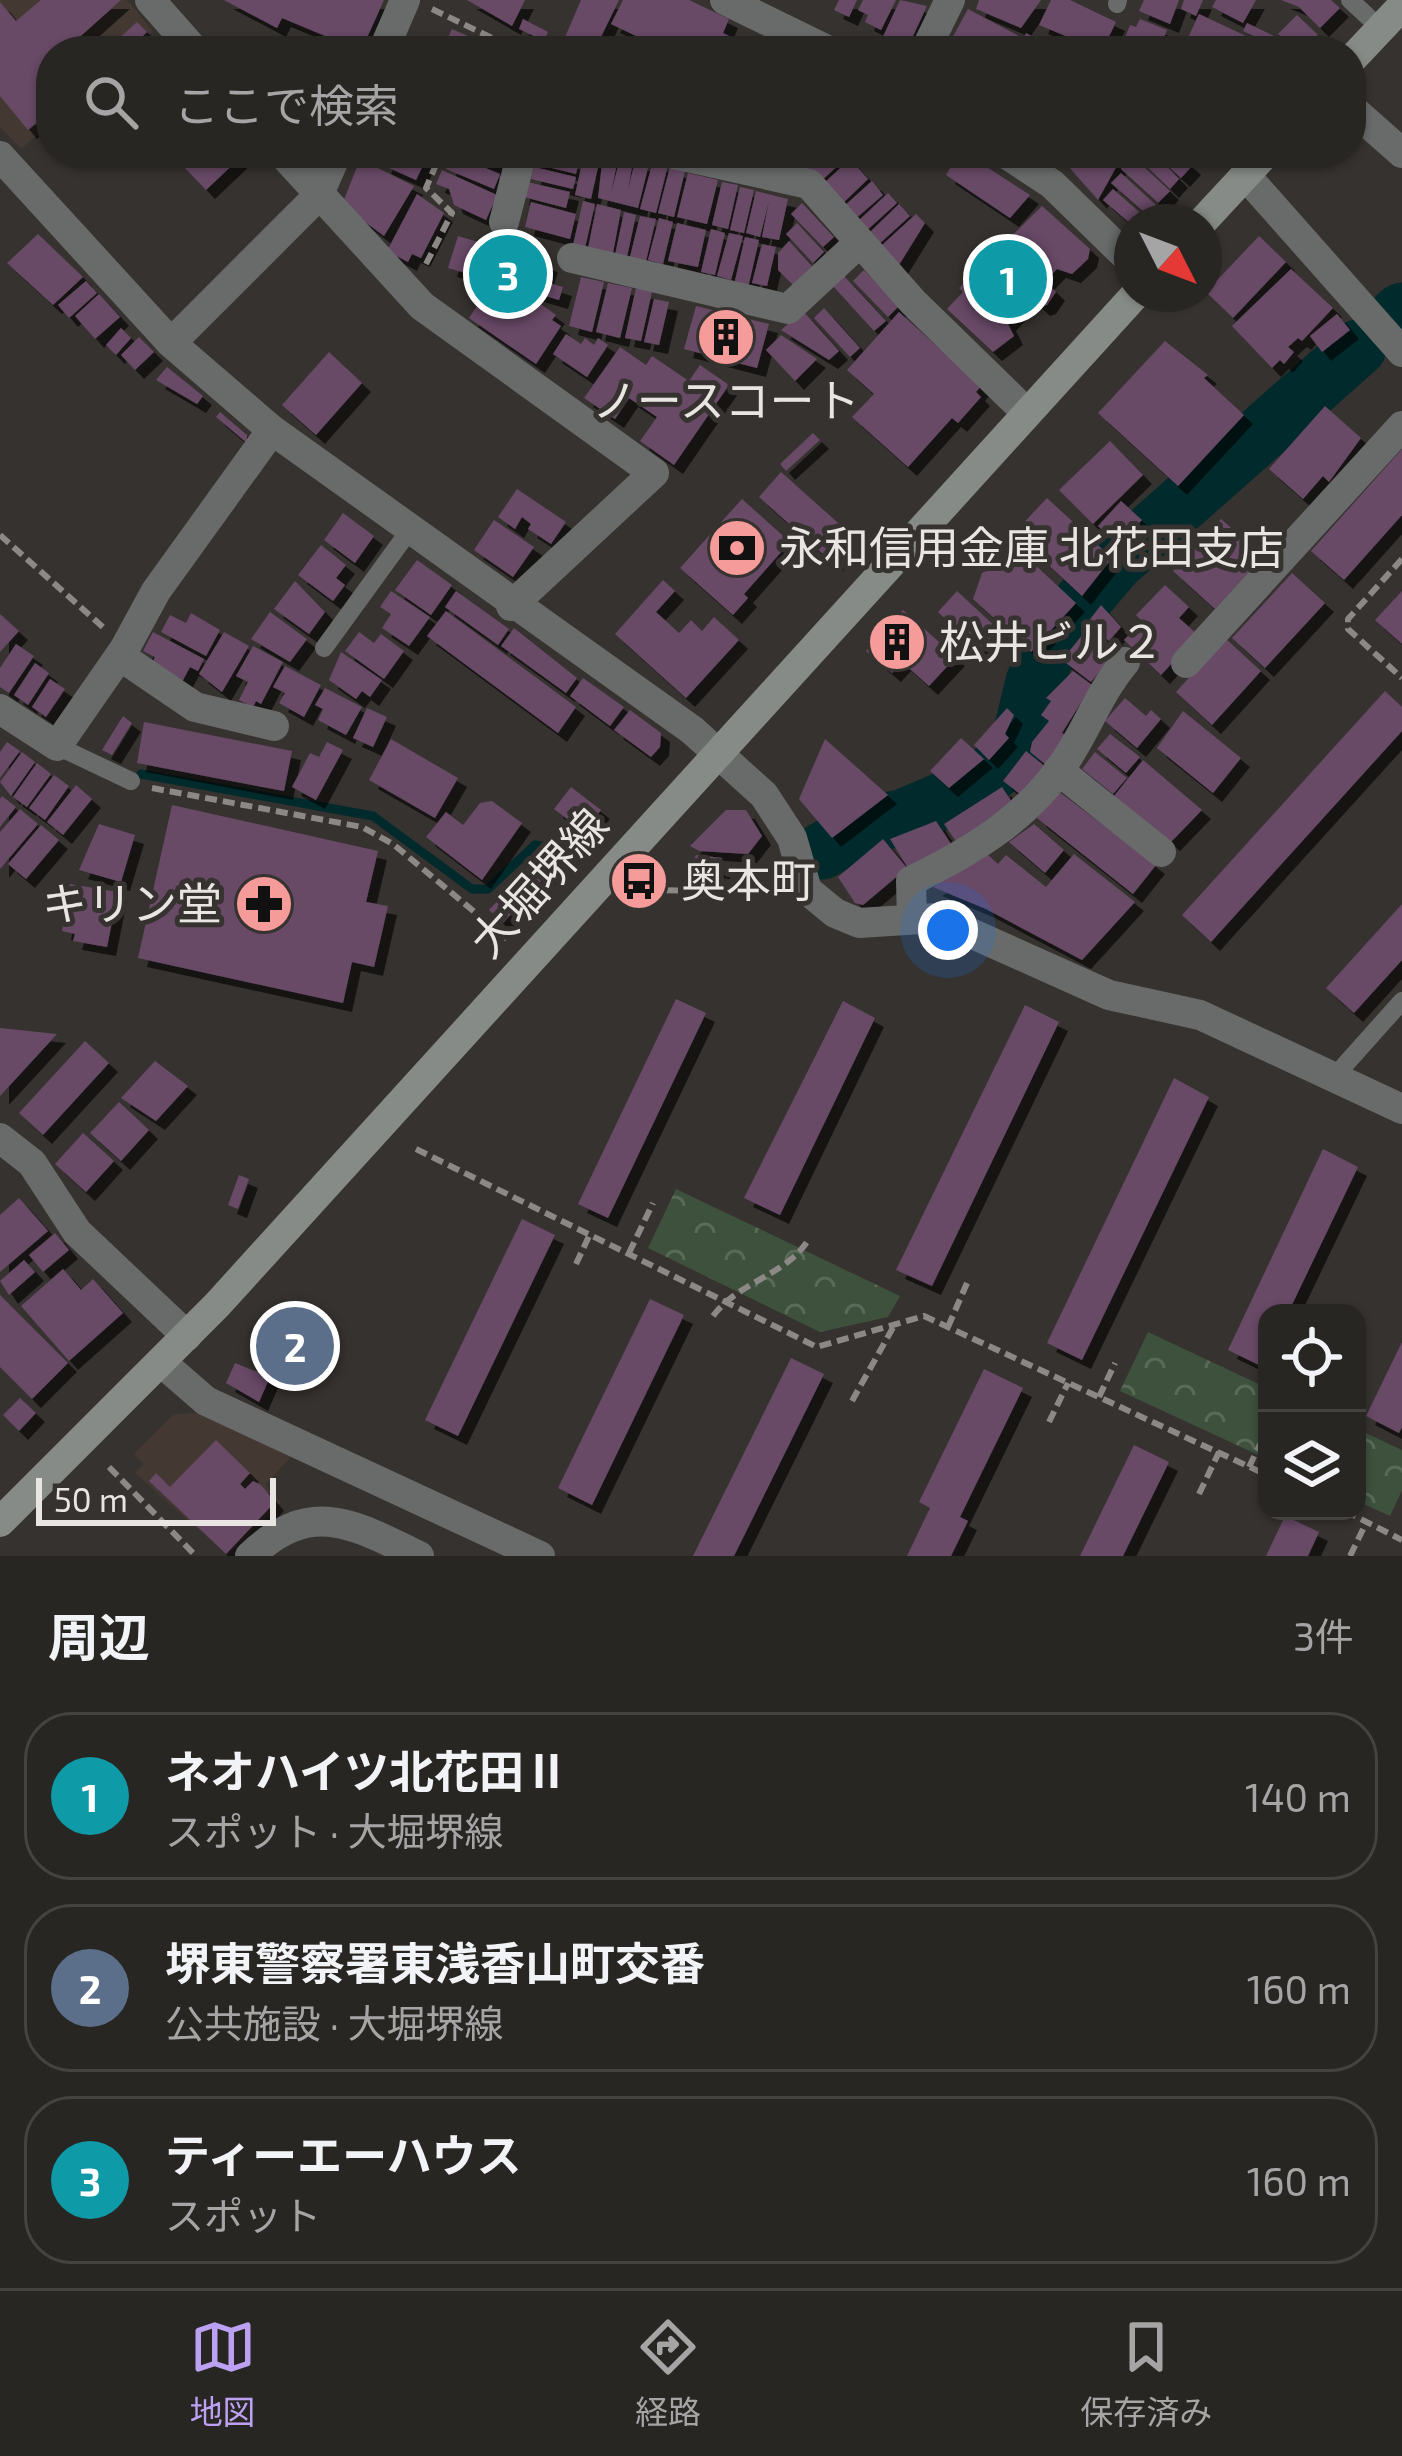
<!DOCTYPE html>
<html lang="ja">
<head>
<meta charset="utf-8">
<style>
	:root { --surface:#282623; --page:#302e2b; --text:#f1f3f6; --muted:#a5a5a6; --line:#444341; --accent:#bca0f2 }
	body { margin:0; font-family:"Exo 2","Noto Sans JP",sans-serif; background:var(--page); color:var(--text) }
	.controls { position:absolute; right:36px; bottom:36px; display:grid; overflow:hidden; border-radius:24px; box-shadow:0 3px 9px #0004 }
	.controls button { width:108px; height:108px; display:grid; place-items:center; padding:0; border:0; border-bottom:3px solid var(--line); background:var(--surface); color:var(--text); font:60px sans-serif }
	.compass { position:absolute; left:1114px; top:204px; width:108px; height:108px; border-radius:50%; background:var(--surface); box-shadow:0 3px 9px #0004; rotate:132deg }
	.scale { position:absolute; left:36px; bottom:30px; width:240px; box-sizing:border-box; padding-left:12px; border:6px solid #e8e5e3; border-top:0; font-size:33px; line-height:42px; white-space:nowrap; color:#e8e5e3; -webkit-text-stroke:9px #36322f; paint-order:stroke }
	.you { position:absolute; left:948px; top:930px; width:42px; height:42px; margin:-30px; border:9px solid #fff; border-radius:50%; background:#1a73e8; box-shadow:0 0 0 18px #1a73e833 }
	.badge { display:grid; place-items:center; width:78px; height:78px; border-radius:50%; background:var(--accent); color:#fff; font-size:39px; font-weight:700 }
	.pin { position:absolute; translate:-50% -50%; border:6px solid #fff; box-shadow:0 3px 12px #0006 }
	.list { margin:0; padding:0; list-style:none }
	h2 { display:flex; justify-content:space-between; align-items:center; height:156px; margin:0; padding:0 48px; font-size:51px }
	h2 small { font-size:39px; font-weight:400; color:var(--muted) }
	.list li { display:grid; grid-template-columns:78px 1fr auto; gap:36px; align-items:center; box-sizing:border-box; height:168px; margin:0 24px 24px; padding:0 24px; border:3px solid var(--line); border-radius:48px }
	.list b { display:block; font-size:45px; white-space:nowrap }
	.list p { margin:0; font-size:39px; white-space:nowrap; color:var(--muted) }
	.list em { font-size:39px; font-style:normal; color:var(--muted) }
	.icon { flex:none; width:66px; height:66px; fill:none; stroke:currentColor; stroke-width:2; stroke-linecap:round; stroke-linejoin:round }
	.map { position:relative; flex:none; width:1402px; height:1556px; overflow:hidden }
	.search { position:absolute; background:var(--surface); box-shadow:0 3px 9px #0004; left:36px; right:36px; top:36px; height:132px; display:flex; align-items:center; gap:30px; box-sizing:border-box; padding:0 42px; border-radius:48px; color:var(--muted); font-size:45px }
	.sheet { height:732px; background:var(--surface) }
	nav { display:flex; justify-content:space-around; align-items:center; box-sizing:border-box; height:168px; border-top:3px solid var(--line); background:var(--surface); font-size:33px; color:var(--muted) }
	nav a { display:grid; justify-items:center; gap:6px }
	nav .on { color:var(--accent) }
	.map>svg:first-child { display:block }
	.built { fill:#433932 }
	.park { fill:url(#park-crowns) }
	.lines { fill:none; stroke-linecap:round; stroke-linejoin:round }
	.stream { stroke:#002a2c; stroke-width:9 }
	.river { stroke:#002a2c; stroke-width:57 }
	.building { fill:#674a66; filter:url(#shadow) }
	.path { stroke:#8c8886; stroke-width:6; stroke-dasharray:12 6; stroke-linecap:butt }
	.service { stroke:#696b6a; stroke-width:18 }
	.minor { stroke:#696b6a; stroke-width:30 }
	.tertiary { stroke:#696b6a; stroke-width:30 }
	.secondary { stroke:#878b88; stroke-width:30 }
	.labels { text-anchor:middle; stroke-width:10; stroke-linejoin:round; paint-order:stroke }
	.poi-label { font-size:45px; fill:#e8e5e3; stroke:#36322f; text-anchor:start }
	.street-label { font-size:45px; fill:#e8e5e3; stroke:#36322f }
</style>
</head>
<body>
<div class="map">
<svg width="1402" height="1556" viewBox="0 0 1402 1556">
	<defs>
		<pattern id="park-crowns" width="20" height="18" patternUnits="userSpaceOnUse" patternTransform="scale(3)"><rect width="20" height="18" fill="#3d513d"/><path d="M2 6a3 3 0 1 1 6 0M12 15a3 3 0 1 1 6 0" fill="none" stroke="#596a59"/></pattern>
		<filter id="shadow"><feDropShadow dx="9" dy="9" stdDeviation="0" flood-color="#0009"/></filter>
	</defs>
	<rect width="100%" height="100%" fill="#36322f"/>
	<path class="built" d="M0 0H127L153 31 131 51H51V123L21 149 0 127Z
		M200 1413 291 1457 265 1485 281 1502 228 1556 135 1473 144 1464 134 1454 174 1414Z"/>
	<path class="park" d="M676 1189 900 1296 888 1317 820 1332 648 1248Z
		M1148 1332 1267 1388V1459L1120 1391Z
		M1357 1429 1402 1450V1490L1390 1516 1357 1501Z"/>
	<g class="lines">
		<path class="stream" d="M141 774 373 816 472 889H488L535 845 560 849"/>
		<path class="river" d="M1398 314 1402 311
			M822 851 867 824 902 818 956 795 993 772 1020 740 1034 682 1058 630 1115 563 1358 348"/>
	</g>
	<path class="building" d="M41 0H121L64 51H51V111L28 130 0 96V2L16 21Z
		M224 0H384L361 51 282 18 277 28Z
		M467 0H525L512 26Z
		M581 0H619L597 45 581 38 574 51H559Z
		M623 0H689L729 19 723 33 747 45 744 51H665L649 43 645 51H633L636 36 611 24Z
		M839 0H857L849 17 834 10Z
		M863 0H896L881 30 865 22 868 15 858 10Z
		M900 0 927 6 906 51 881 41Z
		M979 0H1041L1021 28 976 9Z
		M1051 0H1070L1116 22 1102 51 1039 25Z
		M1144 0H1179L1170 24 1139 11Z
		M1184 0H1203L1196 16 1181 9Z
		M1216 0H1256L1243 23 1212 7Z
		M1281 0H1331L1340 8 1320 28 1299 7Z
		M968 9 1019 36 1010 51H967L950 42Z
		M1199 14 1244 35 1262 51H1201L1185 44Z
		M1297 15 1318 35 1301 51 1278 34Z
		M523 19 548 32 544 41 519 29Z
		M1140 19 1167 30 1159 51H1120L1130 25 1136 27Z
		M137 22 147 32 127 51H105Z
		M1247 23 1274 36 1271 44 1243 31Z
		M452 29 486 44 483 51H442Z
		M1026 33 1058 51H1017Z
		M201 153H245L206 190 185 168Z
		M387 153H429L416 180 382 165Z
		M459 153H497L501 155 495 168Z
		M531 153 579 162 576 174 528 162Z
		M804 153H841L846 158 818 184 800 164 808 157Z
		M959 153H965L1030 195 1010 218 946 175Z
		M1064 153H1124L1098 200 1061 158Z
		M1133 153H1177L1192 166 1181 178 1160 159 1179 179 1170 189Z
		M452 154 500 174 494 189 446 169Z
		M584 154 600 158 591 199 575 195Z
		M603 155 618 158 611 194 620 158 633 161 628 190 635 161 649 164 638 208 598 198Z
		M1132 156 1170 191 1158 203 1121 169Z
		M360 159 414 186 384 236 342 205Z
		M850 159 868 179 840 206 822 185Z
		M653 161 668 165 656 213 640 209Z
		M534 167 576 177 573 189 531 179Z
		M670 167 685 171 674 217 658 213Z
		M442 170 497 195 486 220 454 205 449 189 436 184Z
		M688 173 718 180 707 224 677 217Z
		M1121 173 1156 205 1147 215 1111 183Z
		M523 181 570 192 566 208 520 196Z
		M872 181 883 195 853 221 842 208Z
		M722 182 738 185 728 229 712 225Z
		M740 187 754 190 744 233 730 230Z
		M1113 189 1145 217 1141 222 1132 225 1103 200Z
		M756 191 788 199 779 240 762 237 769 201 760 237 746 233Z
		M888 193 897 203 865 232 856 223Z
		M417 194 444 213 421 258 412 254 408 262 387 251Z
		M583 201 595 204 585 248 573 245Z
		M531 202 576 214 570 239 525 227Z
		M802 203 834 237 823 247 791 214Z
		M597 204 621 210 613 253 588 248Z
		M899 204 910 216 878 245 868 234Z
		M1042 206 1090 249 1088 259 1072 274 1057 269 1045 281 1056 292 1047 305 1041 307 1030 297 1007 322 1014 336 993 352 947 309 963 292 959 288Z
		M624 212 636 215 627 257 615 255Z
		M916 214 925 223 899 265 881 246Z
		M640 216 656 219 646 261 630 257Z
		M659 218 673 222 663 264 648 260Z
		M677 223 706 230 698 267 668 261Z
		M797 223 824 252 813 263 786 234Z
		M711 229 725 233 715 275 701 272Z
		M729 233 743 236 731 280 717 276Z
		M38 234 83 277 53 305 7 263Z
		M458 236 549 263 543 281 563 287 559 300 448 268Z
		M1259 236 1286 262 1233 318 1206 292Z
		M745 237 759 240 748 288 734 285Z
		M789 241 812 266 793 285 778 270V253Z
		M762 244 776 247 767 286 752 283Z
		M1291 269 1333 308 1302 341 1298 338 1288 347 1294 352 1284 364 1280 360 1272 368 1232 326Z
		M864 270 899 306 888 317 853 281Z
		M844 276 886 321 874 331 833 286Z
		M581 277 604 282 592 332 569 326Z
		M86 281 97 293 69 318 58 305Z
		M608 283 632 288 620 338 596 332Z
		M491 286 510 299 513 295 533 309 538 302 556 315 552 320 561 326 536 364 469 318Z
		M636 288 652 292 641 341 625 338Z
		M99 294 120 317 95 339 75 316Z
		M654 299 669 302 659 345 644 342Z
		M696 306 769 324 757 368 684 349Z
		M824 308 860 348 850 357 814 318Z
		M803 311 839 351 829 360 781 330Z
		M899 312 981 386 976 392 981 397 958 423 952 418 908 467 852 417 874 394 847 370Z
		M1337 314 1350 330 1322 352 1310 336Z
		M121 328 131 338 116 355 106 345Z
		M566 334 581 344 585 338 594 345 598 338 608 345 587 377 553 354Z
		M781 335 817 359 795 381 766 350Z
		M139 337 154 352 135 370 121 355Z
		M1165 341 1208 375 1204 378 1244 415 1178 486 1098 413Z
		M620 347 646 365 652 356 689 381 700 365 729 385 674 465 640 441 657 417 629 398 615 419 584 398Z
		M329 352 362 383 316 435 282 405Z
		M167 367 203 396 197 404 156 380Z
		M1325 406 1361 438 1329 482 1323 476 1303 499 1269 469Z
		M220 412 247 435V443L216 417Z
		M813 433 820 440 786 471 780 464Z
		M1110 441 1143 475 1093 524 1059 490Z
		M1402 449V515L1344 580 1311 551Z
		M781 472 855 538 833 563 759 497Z
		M517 489 566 522 551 544 528 529 531 524 522 517 515 529 498 517Z
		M1047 498 1112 558 1082 596 1014 533Z
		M742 499 790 542 744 594 748 598 733 615 680 568Z
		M1121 501 1142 520 1119 545 1098 526Z
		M343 513 374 536 355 563 324 540Z
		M1221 519 1263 556 1215 609 1173 571Z
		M494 520 534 547 513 577 474 550Z
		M321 545 346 565 336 578 345 585 333 601 298 575Z
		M1018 549 1076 603 1031 652 973 599 982 573 1005 563Z
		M417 560 452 585 431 615 395 590Z
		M1292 573 1325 603 1265 668 1232 638Z
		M663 580 675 591 656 612 679 633 691 620 702 631 714 617 739 640 686 698 615 634Z
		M295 581 325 612 309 634 274 609Z
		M1165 585 1189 607 1179 618 1198 635 1161 675 1124 640 1142 621 1136 615Z
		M391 591 430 617 409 646 382 628 391 614 380 607Z
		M456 591 509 629 498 645 445 607Z
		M957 591 999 630 979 651 938 612Z
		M1402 591V644L1375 620Z
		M1101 605 1121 627 1109 641 1087 623Z
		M903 610 956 657 929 686 902 662 892 673 866 651Z
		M446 611 576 707 558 733 427 636Z
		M270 612 307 639 290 662 251 639Z
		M191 613 220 630 206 656 161 632 170 615 186 623Z
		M0 614 19 631 0 652Z
		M514 628 577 678 566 693 501 646Z
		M1087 629 1116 651 1091 682 1062 660Z
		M153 632 204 659 198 671 190 667 182 682 151 665 155 657 143 651Z
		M224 632 249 646 222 692 199 674Z
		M359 632 374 643 381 634 404 651 384 679 345 651Z
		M1225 638 1261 671 1212 725 1176 692Z
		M16 644 34 656 9 693 0 687V668Z
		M253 646 283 662 261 704 256 701 253 707 239 700 248 682 236 676Z
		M341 652 382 680 370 697 362 691 356 699 329 680Z
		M35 663 49 673 28 705 14 695Z
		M285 666 321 685 304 717 279 703 285 693 273 687Z
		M1073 671 1092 685 1062 733 1067 736 1045 764 1030 752 1032 742 1049 721 1041 715 1051 701 1046 698Z
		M583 678 624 707 610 726 570 696Z
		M50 679 65 689 46 717 32 707Z
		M325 688 362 707 346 735 318 720 323 709 315 705Z
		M1385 691 1402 707V731L1211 942 1182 915Z
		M1125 698 1146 716 1151 710 1161 719 1137 748 1105 721Z
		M367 708 387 717 373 747 353 738Z
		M1007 708 1014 715 1005 734 1009 738 989 760 974 745Z
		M630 710 661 733 660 747 651 757 614 730Z
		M1183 711 1241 758 1213 793 1157 748Z
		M123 716 132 723 112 755 102 750Z
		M144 722 292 751 284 791 137 763Z
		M1110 734 1140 757 1126 773 1097 749Z
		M961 738 984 759 949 788 930 771Z
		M391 739 458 778 435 818 369 780Z
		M825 739 888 795 832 838 799 799Z
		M7 742 20 751 0 778V752Z
		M327 742 343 750 316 800 292 787 310 753 319 757Z
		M1026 751 1047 768 1024 797 1003 781Z
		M22 752 35 762 11 796 0 782Z
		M1095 752 1127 778 1113 794 1082 769Z
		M1143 760 1202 810 1171 842 1114 796Z
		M37 763 51 774 27 807 13 797Z
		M54 775 69 786 45 820 29 808Z
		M76 785 92 799 63 835 47 822Z
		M571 787 601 810 584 832 554 809Z
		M1002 787 1016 808 960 847 944 824Z
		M1058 791 1156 865 1133 894 1037 818Z
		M2 796 16 807 0 827V799Z
		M492 801 522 823 482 880 426 837 446 812 463 825 480 803Z
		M172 805 378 851 366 902 388 906 374 967 352 962 343 1003 138 958Z
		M20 809 38 824 0 869V832Z
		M726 810H746L762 836 748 854 699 851 690 846Z
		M936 821 953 847 908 868 890 839Z
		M99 824 135 835 121 882 79 870Z
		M1034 824 1064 850 1045 873 1009 842Z
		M41 825 59 840 26 879 8 864Z
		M883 839 907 868 863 905 855 903 838 877Z
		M1074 854 1135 902 1082 960 986 909 933 887 988 855 998 864 1006 855 1046 887Z
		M696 855 722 858 721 870 690 867Z
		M548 858 556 865 503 923 489 910 531 865 537 870Z
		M70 884 118 892 107 947 73 941 75 934 62 931Z
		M1402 904V960L1354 1013 1326 988Z
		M676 999 706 1013 608 1218 578 1204Z
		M843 1001 875 1018 780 1215 744 1198Z
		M1025 1005 1059 1022 932 1286 896 1270Z
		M0 1028 57 1034 0 1096Z
		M85 1041 109 1063 43 1135 19 1113Z
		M155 1061 188 1086 156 1121 121 1098Z
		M1174 1078 1209 1097 1082 1360 1047 1343Z
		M119 1102 149 1130 121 1161 90 1133Z
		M83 1133 114 1161 86 1192 55 1164Z
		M1323 1149 1358 1167 1288 1313H1267L1263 1367 1228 1350Z
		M239 1175 249 1179 238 1209 228 1205Z
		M19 1198 48 1231 0 1272V1215Z
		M522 1219 555 1235 458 1436 425 1420Z
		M55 1233 69 1250 43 1272 29 1255Z
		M24 1260 35 1272 9 1295 0 1281Z
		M63 1269 81 1290 93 1279 123 1313 69 1361 21 1306Z
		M0 1295 68 1363 32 1399 0 1367Z
		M650 1299 684 1315 592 1505 558 1488Z
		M1402 1342V1427L1399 1433 1366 1416Z
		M791 1358 824 1374 734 1556H693Z
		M235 1363 270 1377 259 1402 226 1383Z
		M984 1369 1023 1388 960 1517 968 1521 951 1556H907L930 1508 919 1502Z
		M20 1398 36 1413 19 1431 3 1415Z
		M216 1440 250 1473 240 1484 245 1489 253 1481 261 1485 275 1502 226 1554 149 1481 156 1473 170 1487Z
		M1134 1445 1169 1462 1123 1556H1080Z
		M1285 1516 1319 1532 1308 1556H1266Z"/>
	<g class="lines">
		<path class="path" d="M432 9 492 38 486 51
			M426 264 452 213 426 188 441 153
			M0 535 105 629
			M1402 559 1348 619V629L1402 678
			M152 788 362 827 393 844 507 939
			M648 890 779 892
			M416 1149 817 1347 924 1316 1267 1475
			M629 1253 653 1203
			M576 1264 590 1234
			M713 1316C739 1281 786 1276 809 1239
			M948 1327 967 1283
			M1099 1397 1115 1363
			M852 1401 895 1324
			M1049 1422 1068 1383
			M109 1467 196 1556
			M1249 1467 1267 1430
			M1199 1494 1219 1452
			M1345 1511 1402 1540
			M1350 1556 1367 1521"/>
		<path class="service" d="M1350 0 1380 28
			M1117 4 1118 0
			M324 648 409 531
			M57 746 131 781
			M1334 1077 1402 1001"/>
		<path class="minor" d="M150 0 195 51
			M725 0 829 51
			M383 51 405 0
			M925 51 950 0
			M1351 108 1402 153
			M282 153 422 306 654 473 511 606
			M670 153 809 184 913 302 1027 413
			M1005 153 1052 184 1132 262
			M0 156 171 343 272 430 692 730 764 795 792 838 807 890 835 913 859 923 937 918 1109 995 1200 1015 1402 1109
			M1245 175 1402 352
			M504 222 522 153
			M572 258 788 309 860 242
			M171 343 318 196 337 153
			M120 656 195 707 274 726
			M1186 663 1402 426
			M0 709 57 746 125 648 156 591 272 430
			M1058 770 1161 852
			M912 919 911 881C972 851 1028 818 1066 760 1088 727 1099 693 1125 662
			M0 1138 32 1163 77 1232 187 1336
			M161 1362 206 1401 540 1556"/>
		<path class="tertiary" d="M250 1556C311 1498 353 1524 419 1556"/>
		<path class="secondary" d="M1351 60 1402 6
			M1202 222 1266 153
			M0 1522 217 1305 1136 294"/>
	</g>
	<defs>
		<g id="building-disc" transform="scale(3)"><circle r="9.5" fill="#f59b99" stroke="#36322f"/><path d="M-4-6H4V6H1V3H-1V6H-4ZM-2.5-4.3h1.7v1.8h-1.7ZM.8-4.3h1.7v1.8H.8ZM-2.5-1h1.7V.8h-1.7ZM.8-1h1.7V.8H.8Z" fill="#111"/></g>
		<g id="bank-disc" transform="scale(3)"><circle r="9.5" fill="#f59b99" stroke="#36322f"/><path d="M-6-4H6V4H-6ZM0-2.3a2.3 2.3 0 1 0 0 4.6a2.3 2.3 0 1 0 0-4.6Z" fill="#111"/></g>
		<g id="bus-disc" transform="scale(3)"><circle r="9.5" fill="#f59b99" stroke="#36322f"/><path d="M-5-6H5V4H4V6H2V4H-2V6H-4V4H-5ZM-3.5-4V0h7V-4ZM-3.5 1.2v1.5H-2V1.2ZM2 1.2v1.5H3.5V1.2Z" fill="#111"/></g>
		<g id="pharmacy-disc" transform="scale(3)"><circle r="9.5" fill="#f59b99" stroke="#36322f"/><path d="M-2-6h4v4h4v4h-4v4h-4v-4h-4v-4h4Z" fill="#111"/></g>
	</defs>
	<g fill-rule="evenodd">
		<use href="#building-disc" x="726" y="337"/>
		<use href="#bank-disc" x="737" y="548"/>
		<use href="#building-disc" x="897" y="642"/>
		<use href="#bus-disc" x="639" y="881"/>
		<use href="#pharmacy-disc" x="264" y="904"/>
	</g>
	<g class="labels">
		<g class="poi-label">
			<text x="726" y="417" text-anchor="middle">ノースコート</text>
			<text x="779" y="564">永和信用金庫 北花田支店</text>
			<text x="939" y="658">松井ビル２</text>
			<text x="681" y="897">奥本町</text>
			<text x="222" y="920" text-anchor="end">キリン堂</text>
		</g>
		<g class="street-label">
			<text transform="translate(539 883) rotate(-48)" y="16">大堀堺線</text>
		</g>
	</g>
</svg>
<div class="controls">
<button><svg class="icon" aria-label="locate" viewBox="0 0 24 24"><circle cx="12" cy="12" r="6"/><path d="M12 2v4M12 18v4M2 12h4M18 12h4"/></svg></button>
<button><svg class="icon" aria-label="layers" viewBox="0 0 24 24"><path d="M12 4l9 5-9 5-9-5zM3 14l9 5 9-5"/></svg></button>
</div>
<svg class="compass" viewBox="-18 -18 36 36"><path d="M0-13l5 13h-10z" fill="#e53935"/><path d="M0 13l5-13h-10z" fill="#a5a5a6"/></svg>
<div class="scale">50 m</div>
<div class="you"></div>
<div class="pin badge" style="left:1008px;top:279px;background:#0f9aa8">1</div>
<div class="pin badge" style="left:295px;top:1346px;background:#5c6f8a">2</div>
<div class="pin badge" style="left:508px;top:274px;background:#0f9aa8">3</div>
<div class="search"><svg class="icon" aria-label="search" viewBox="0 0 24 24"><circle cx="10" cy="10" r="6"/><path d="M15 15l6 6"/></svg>ここで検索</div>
</div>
<section class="sheet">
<h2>周辺<small>3件</small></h2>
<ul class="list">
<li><span class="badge" style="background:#0f9aa8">1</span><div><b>ネオハイツ北花田Ⅱ</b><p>スポット · 大堀堺線</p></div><em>140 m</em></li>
<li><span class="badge" style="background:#5c6f8a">2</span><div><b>堺東警察署東浅香山町交番</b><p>公共施設 · 大堀堺線</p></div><em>160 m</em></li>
<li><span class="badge" style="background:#0f9aa8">3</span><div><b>ティーエーハウス</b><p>スポット</p></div><em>160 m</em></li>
</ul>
</section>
<nav>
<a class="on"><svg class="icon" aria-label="map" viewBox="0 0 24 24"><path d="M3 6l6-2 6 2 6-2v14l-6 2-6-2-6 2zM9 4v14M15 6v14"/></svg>地図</a>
<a><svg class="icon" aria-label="directions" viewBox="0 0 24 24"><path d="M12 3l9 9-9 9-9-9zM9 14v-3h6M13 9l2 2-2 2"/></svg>経路</a>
<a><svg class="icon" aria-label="saved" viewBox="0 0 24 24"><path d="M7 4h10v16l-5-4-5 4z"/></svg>保存済み</a>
</nav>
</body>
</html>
